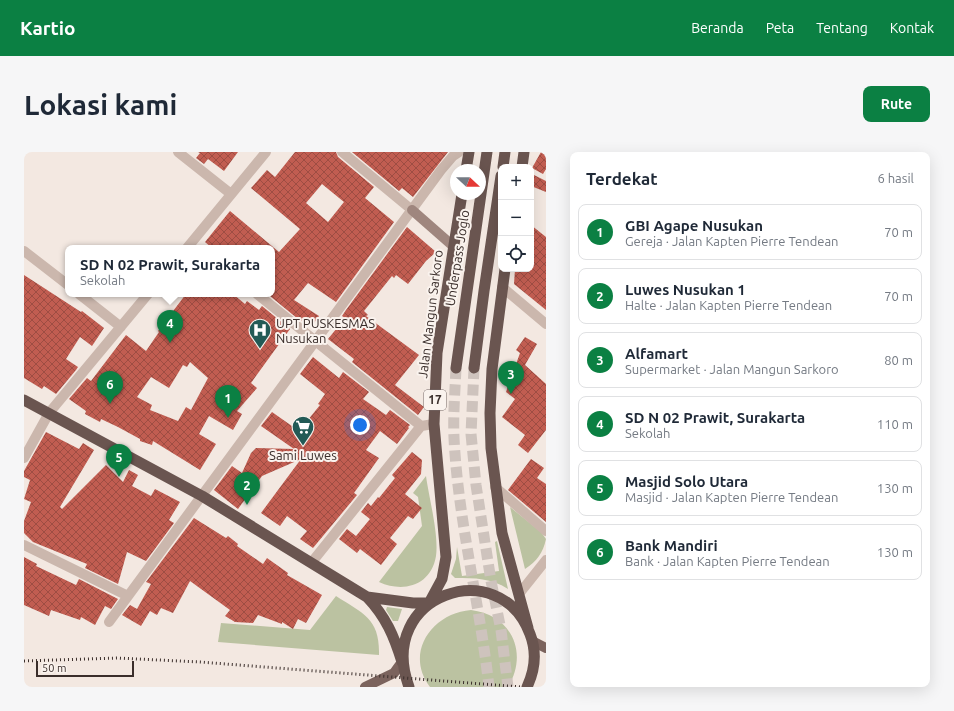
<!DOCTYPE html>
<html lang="id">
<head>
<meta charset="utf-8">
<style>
	:root { --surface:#fff; --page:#f6f6f7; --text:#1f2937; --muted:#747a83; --line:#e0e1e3; --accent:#0b8043 }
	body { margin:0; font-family:Ubuntu,sans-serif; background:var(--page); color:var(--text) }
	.controls { position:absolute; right:12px; top:12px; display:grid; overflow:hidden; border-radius:8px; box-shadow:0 4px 16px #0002 }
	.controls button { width:36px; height:36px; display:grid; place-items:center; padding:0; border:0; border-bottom:1px solid var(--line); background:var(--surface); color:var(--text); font:20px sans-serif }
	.compass { position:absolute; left:426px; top:12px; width:36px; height:36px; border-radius:50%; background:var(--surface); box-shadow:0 4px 16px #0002; rotate:112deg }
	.scale { position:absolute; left:12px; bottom:10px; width:98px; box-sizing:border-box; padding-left:4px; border:2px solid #3a2e2b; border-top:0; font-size:11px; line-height:14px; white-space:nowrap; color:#3a2e2b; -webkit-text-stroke:3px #faf3ee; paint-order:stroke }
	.you { position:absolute; left:336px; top:273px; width:14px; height:14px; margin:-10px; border:3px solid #fff; border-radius:50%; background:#1a73e8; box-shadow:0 0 0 6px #1a73e833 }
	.badge { display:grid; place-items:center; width:26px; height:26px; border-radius:50%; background:var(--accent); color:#fff; font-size:13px; font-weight:700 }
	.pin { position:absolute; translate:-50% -33px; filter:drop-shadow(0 1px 2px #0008) }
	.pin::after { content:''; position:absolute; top:21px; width:14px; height:12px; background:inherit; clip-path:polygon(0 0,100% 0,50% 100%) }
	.popup { position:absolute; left:41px; top:93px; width:210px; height:52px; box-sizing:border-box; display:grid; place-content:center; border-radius:8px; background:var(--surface); filter:drop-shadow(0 1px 3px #0005); font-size:13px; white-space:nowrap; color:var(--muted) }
	.popup b { font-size:15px; color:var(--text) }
	.popup::after { content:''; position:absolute; left:50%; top:100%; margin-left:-8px; border:8px solid transparent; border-top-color:var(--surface) }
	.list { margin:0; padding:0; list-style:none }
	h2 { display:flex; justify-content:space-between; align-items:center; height:52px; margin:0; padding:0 16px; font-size:17px }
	h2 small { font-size:13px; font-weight:400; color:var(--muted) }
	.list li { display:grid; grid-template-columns:26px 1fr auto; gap:12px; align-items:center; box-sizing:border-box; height:56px; margin:0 8px 8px; padding:0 8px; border:1px solid var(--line); border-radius:8px }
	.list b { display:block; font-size:15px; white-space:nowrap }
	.list p { margin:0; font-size:13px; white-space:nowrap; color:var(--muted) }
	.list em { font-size:13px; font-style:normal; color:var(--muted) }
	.icon { flex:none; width:22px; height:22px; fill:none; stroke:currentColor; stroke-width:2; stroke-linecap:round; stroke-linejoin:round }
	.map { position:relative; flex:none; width:522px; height:535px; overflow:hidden; border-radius:8px }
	header { display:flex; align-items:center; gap:24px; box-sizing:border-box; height:56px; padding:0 20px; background:var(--accent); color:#fff }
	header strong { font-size:19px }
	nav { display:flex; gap:22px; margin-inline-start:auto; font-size:14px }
	.intro { display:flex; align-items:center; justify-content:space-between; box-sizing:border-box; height:96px; padding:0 24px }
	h1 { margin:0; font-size:28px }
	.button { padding:10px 18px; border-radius:8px; background:var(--accent); color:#fff; font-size:14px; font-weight:700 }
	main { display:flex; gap:24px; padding:0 24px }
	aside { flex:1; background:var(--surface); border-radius:8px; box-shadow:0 4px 16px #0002 }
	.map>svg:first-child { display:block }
	.green { fill:#bbc2a1 }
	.building { fill:url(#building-cross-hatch); fill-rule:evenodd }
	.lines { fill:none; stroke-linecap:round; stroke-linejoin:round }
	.trunk-tunnel { stroke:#cec3bd; stroke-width:11; stroke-dasharray:11 5.5; stroke-linecap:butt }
	.minor { stroke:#cbb7ad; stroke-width:10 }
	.tertiary { stroke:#cbb7ad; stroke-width:10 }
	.secondary { stroke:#9f867e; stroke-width:10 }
	.primary { stroke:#7b635d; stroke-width:10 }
	.trunk { stroke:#6a5550; stroke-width:11 }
	.rail { stroke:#3a2e2b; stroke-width:3; stroke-dasharray:1 3; stroke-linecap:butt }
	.labels { text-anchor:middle; stroke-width:4; stroke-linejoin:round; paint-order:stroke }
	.shield { fill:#faf3ee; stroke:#746966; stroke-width:1 }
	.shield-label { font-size:12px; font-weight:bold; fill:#3a2e2b }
	.street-label { font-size:13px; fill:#3a2e2b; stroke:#faf3ee }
	.poi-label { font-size:13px; fill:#3a2e2b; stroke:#faf3ee; text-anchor:start }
</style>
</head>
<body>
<header>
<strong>Kartio</strong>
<nav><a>Beranda</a><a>Peta</a><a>Tentang</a><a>Kontak</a></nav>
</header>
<div class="intro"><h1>Lokasi kami</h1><a class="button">Rute</a></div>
<main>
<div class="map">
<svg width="522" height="535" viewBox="0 0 522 535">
	<defs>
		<pattern id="building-cross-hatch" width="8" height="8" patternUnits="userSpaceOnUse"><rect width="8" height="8" fill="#c15d51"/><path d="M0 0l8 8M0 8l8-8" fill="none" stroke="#9e4d43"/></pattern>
	</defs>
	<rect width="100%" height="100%" fill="#f3e8e1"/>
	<path class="green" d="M402 324C405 346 415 383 412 404 407 434 379 441 355 430L398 374 394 345 389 341Z
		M486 355 517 380 522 387C519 401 513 409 501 417Z
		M473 389 484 437C467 426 451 426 431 426L427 422 432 407 433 395 438 424 475 419 471 390Z
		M312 444C340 462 356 467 355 503L194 490 197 471 286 478Z
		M363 455 378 457 374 469H369L362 458Z
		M447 458C487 463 505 500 484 535H406C380 501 408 461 447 458Z"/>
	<path class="building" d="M174 0H214L200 19 184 7 180 12 172 6 176 1Z
		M271 0H312L314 5 350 35 341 46 370 70 312 150 284 131 270 148 295 164 288 174 274 167 246 144 248 142V96H188L181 90 206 59 255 100 276 77 227 36 243 18 251 25ZM298 32 320 50 304 70 282 51Z
		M328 0H424L389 45 378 36 375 39Z
		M517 0H522V17L519 22 508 16Z
		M510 23 522 29V40L507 34Z
		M507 73 522 85V158L490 132 491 117H507Z
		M383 75 412 100 402 109 384 132 372 123 370 126 368 124 340 159 344 163 342 164 395 203 371 233 400 255 394 263 328 210 330 207 304 187 321 166 318 164 322 158Z
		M0 123 57 160 58 159 80 176 68 194 56 185 42 207 54 215 52 218 32 242 20 234 18 237 0 226Z
		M162 142H209L221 152 223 149 235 158 238 154 266 177 227 231 233 236 213 259 218 262 209 278 185 264 175 282 192 292 176 318 129 289 128 293 116 289V287L94 275 77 267 76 270 61 262 62 259 45 247 63 226 67 229 102 183 122 199 135 180 134 179ZM166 210 184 226 167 258 162 255 154 269 126 258 128 253 113 245 127 225 145 236 159 213 163 215Z
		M501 185 513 192 501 213 522 232V278L504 301 494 293 501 283 478 265 491 247 482 240 496 201 492 198Z
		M289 205 315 226 319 220 345 240 339 247 362 263 366 258 386 273 384 275 385 276 373 292 356 279 342 298 355 306 330 341 333 343 289 396 276 387 283 379 263 364 256 374 237 361 277 307 238 324 214 357 190 338 208 314 218 321 227 301 232 296 270 297 237 274 248 260 275 279 296 253 294 252 301 242 276 222Z
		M22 280 55 297 59 291 70 298 36 355 38 357 82 313 99 330 105 318 114 323 108 334 127 344 131 337 156 350 145 368 150 371 122 409 103 400 94 432 61 416 63 412 9 390 0 381V369L7 350 0 347 6 328 0 325V319Z
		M388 300 398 308 397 322 381 342 398 356 389 367 384 364 366 386 373 392 357 413 336 397 333 401 315 387 323 377 332 384 346 367 337 360 344 351 347 354 354 345 355 346 371 326 368 323Z
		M507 307 520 316 513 326 522 332V370L484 338Z
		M170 366 202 386 204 384 214 392 213 394 239 412 243 406 264 421 263 423 298 443 282 471 274 467 269 477 258 470V472L234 463 229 471 211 470 201 464 206 458 166 429 149 461 137 456 133 463 126 459 117 474 98 463 106 453 113 457 127 432 122 430Z
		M0 405 13 412 12 414 52 433 55 427 94 447 87 457 81 454 71 473 57 465 56 468 27 458 25 464 0 453Z"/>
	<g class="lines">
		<path class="trunk-tunnel" d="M432 216C431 239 429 263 430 286 434 369 456 452 465 535
			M450 216 447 282 452 333 467 429 477 478 484 535"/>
		<path class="minor" d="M154 0 207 42
			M163 96 242 0
			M0 99 44 133
			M478 135 522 172
			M55 142 97 175
			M233 142 397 274
			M0 306 25 261 124 142
			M471 335 522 379
			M0 393 104 444
			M288 410 397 274 410 272
			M85 470 417 18 429 4 435 0"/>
		<path class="tertiary" d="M318 0 388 58
			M495 442 522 408"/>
		<path class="secondary" d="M388 58 429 94"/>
		<path class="primary" d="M508 489 522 496
			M341 535 370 521 378 510"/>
		<path class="trunk" d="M479 15 481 0
			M498 15 500 0
			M442 18 445 0
			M481 117 468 217 466 261 467 296 478 381 504 476
			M432 216 463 0
			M450 216 460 139 477 24
			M0 248 178 344 343 445C362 465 370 484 378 510
			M343 445 389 451H405
			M405 451 418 427 422 405 410 272 413 201 438 42
			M385 535C351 442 476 401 506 482 513 500 511 518 503 535"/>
		<path class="rail" d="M0 509 93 506 176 510 497 535"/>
	</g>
	<defs>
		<g id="hospital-pin" transform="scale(1.15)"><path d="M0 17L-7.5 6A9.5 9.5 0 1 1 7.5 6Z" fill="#225a56" stroke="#faf3ee"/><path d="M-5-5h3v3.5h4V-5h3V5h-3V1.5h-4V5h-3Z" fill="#fff"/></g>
		<g id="supermarket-pin" transform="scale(1.15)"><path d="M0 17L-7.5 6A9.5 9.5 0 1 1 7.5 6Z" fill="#225a56" stroke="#faf3ee"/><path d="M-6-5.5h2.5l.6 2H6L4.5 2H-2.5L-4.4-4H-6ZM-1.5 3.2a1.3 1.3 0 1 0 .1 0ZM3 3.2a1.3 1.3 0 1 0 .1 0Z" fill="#fff"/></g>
	</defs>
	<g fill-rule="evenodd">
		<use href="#hospital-pin" x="236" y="178"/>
		<use href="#supermarket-pin" x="279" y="275"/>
	</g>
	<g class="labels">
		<rect class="shield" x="400" y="238" width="22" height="20" rx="3"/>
		<g class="shield-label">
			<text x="411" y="252">17</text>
		</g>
		<g class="street-label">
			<text transform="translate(433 106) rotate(-81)" y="5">Underpass Joglo</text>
			<text transform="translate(406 162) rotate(-83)" y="5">Jalan Mangun Sarkoro</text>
		</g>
		<g class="poi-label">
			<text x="252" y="176">UPT PUSKESMAS<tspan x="252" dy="15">Nusukan</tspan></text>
			<text x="279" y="308" text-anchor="middle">Sami Luwes</text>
		</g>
	</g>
</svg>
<div class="controls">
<button>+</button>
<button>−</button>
<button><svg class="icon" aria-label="locate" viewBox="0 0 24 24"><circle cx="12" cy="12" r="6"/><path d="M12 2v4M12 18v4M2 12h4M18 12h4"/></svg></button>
</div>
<svg class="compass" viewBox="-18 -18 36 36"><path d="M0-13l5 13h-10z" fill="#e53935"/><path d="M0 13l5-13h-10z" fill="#747a83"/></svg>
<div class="scale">50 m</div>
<div class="you"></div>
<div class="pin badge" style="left:204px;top:266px">1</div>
<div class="pin badge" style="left:223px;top:353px">2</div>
<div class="pin badge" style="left:487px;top:242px">3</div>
<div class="pin badge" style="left:146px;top:191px">4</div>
<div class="popup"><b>SD N 02 Prawit, Surakarta</b>Sekolah</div>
<div class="pin badge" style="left:95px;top:325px">5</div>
<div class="pin badge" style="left:86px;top:252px">6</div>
</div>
<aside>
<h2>Terdekat<small>6 hasil</small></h2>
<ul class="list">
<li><span class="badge">1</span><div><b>GBI Agape Nusukan</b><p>Gereja · Jalan Kapten Pierre Tendean</p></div><em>70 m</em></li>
<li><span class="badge">2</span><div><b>Luwes Nusukan 1</b><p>Halte · Jalan Kapten Pierre Tendean</p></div><em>70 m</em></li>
<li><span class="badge">3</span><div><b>Alfamart</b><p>Supermarket · Jalan Mangun Sarkoro</p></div><em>80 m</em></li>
<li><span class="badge">4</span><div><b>SD N 02 Prawit, Surakarta</b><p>Sekolah</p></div><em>110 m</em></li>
<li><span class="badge">5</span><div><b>Masjid Solo Utara</b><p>Masjid · Jalan Kapten Pierre Tendean</p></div><em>130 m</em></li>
<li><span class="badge">6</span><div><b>Bank Mandiri</b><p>Bank · Jalan Kapten Pierre Tendean</p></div><em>130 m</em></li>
</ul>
</aside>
</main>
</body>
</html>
